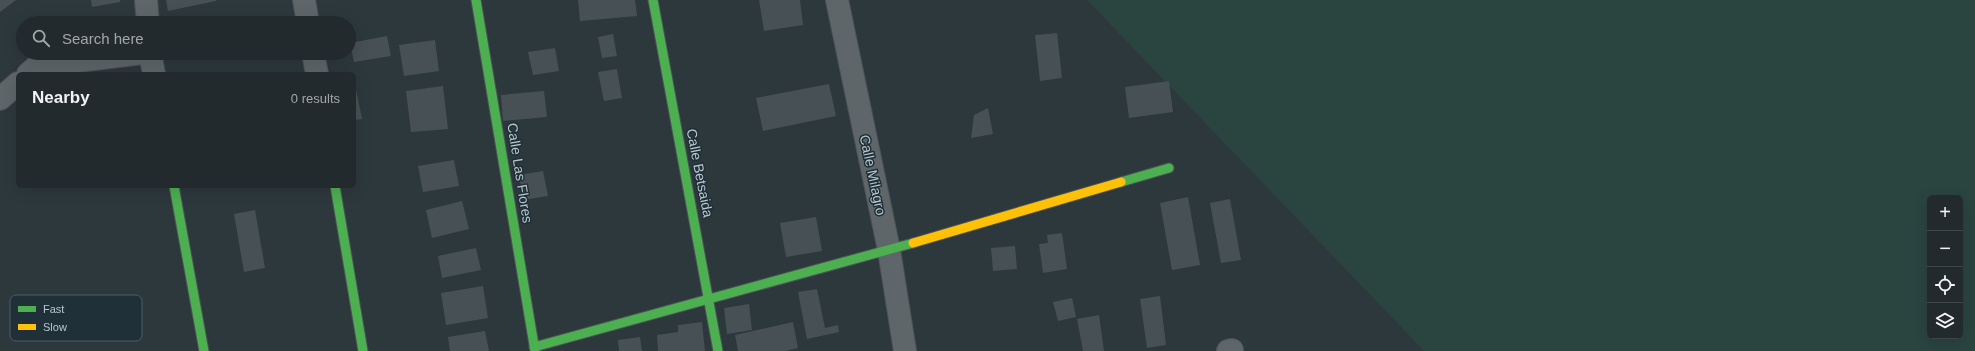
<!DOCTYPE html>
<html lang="en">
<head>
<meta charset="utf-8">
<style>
	:root { --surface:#222a2e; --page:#2a3236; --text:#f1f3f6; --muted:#a2a7aa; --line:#3f464a }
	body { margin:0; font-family:Helvetica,sans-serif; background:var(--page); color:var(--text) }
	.controls { position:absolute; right:12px; bottom:12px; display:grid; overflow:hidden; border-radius:6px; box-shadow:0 4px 16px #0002 }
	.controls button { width:36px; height:36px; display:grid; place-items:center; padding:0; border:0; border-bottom:1px solid var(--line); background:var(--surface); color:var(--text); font:20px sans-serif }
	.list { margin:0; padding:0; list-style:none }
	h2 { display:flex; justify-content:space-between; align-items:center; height:52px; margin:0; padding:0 16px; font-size:17px }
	h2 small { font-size:13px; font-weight:400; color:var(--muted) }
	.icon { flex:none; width:22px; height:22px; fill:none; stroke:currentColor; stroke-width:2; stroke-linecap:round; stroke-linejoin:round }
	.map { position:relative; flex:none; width:1975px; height:351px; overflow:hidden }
	.search { position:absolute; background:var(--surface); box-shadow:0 4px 16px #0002; left:16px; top:16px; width:340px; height:44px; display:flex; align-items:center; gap:10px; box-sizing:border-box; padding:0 14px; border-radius:22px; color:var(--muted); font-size:15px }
	.panel { position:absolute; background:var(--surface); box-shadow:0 4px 16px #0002; left:16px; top:72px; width:340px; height:116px; border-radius:6px }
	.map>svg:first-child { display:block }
	.green { fill:#2a4440; fill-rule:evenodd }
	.building { fill:#475054 }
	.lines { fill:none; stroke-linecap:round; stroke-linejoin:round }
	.street-casing { stroke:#4c5357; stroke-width:24 }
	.fast-casing { stroke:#4c5357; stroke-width:11 }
	.slow-casing { stroke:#4c5357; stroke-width:11 }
	.street { stroke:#5e666a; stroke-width:22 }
	.fast { stroke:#4caf50; stroke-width:9 }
	.slow { stroke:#ffc107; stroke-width:9 }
	.labels { text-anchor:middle; stroke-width:3; stroke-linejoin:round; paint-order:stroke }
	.street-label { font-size:14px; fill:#b9c6cd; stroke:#203038 }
	.key { fill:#203038; stroke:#4e5d65; stroke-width:1 }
	.key-label { font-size:11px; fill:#b9c6cd }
</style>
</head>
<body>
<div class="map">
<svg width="1975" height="351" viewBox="0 0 1975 351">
	<rect width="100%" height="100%" fill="#2d383d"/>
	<path class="green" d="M1087 0H1975V351H1424ZM1930 198H1960V336H1930Z"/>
	<path class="building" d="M0 0H16L0 12Z
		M91 0H120V2L92 7Z
		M166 0H216V1L168 11Z
		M578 0H635L637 16 580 21Z
		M759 0H800L803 25 764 31Z
		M221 16 222 23H185V22Z
		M1057 33 1062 78 1040 81 1035 35Z
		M613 34 617 56 602 58 598 37Z
		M387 36 391 56 354 62 350 43Z
		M435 40 439 71 404 76 399 45Z
		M555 48 559 71 533 75 528 52Z
		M617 69 622 98 604 101 598 72Z
		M1169 81 1173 112 1129 118 1125 87Z
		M354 84H355L362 119 354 120Z
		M829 84 836 116 763 131 756 98Z
		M443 86 448 129 411 132 406 91Z
		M544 91 547 117 503 121 501 95Z
		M988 108 993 134 971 138 974 115Z
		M454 160 459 186 423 192 418 166Z
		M543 171 548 196 523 200 519 175Z
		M1188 197 1200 265 1172 270 1160 203Z
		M1230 199 1241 260 1221 263 1210 203Z
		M462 201 469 229 432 238 426 210Z
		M255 210 265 268 244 272 234 214Z
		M816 217 822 251 786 257 780 223Z
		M1062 233 1067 269 1043 273 1039 244 1048 243 1047 235Z
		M1015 246 1017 269 993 271 991 248Z
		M476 248 481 270 442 278 438 256Z
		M483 286 488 318 446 325 441 293Z
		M817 289 825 328 838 325 839 332 807 339 798 292Z
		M1160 296 1166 345 1147 348 1140 299Z
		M1072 298 1076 317 1058 321 1053 302Z
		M749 304 752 330 727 334 724 308Z
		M1099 315 1104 351H1083L1077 319Z
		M702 322 705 351H658L657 335 678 332V325Z
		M793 322 798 348 785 351H738L735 335Z
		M485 331 489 351H450L448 337Z
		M640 337 642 351H619L618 340Z"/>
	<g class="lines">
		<g class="street-casing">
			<path id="street" d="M146 0 148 23
				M304 0 308 23
				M837 0 889 250 905 351
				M150 53 154 74
				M313 53 317 74
				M28 74 37 66 142 53
				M0 99 18 83
				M1228 351 1232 350"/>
		</g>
		<g class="fast-casing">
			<path id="fast" d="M476 0 535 351
				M653 0 718 351
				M1121 182 1169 168
				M174 186 204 351
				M335 186 363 351
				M534 347 913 243"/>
		</g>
		<g class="slow-casing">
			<path id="slow" d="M913 243 1121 182"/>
		</g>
		<use href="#street" class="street"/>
		<use href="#fast" class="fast"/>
		<use href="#slow" class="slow"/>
	</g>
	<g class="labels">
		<g class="street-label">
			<text transform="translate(520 173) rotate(81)" y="5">Calle Las Flores</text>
			<text transform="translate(700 173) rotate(79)" y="5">Calle Betsaida</text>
			<text transform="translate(873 175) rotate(78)" y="5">Calle Milagro</text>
		</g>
	</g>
	<rect x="10" y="295" width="132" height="46" rx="6" class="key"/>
	<rect x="18" y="306" width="18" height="6" fill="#4caf50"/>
	<rect x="18" y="324" width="18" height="6" fill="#ffc107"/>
	<g class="key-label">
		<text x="43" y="313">Fast</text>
		<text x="43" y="331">Slow</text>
	</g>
</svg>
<div class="controls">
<button>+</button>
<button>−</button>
<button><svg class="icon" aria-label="locate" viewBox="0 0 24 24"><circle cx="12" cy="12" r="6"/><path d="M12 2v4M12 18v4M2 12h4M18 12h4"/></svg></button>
<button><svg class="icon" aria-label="layers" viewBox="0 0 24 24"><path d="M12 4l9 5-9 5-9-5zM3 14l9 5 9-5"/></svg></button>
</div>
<div class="search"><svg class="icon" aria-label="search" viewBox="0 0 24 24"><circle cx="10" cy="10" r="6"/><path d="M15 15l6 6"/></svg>Search here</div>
<section class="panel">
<h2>Nearby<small>0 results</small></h2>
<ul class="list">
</ul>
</section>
</div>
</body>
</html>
